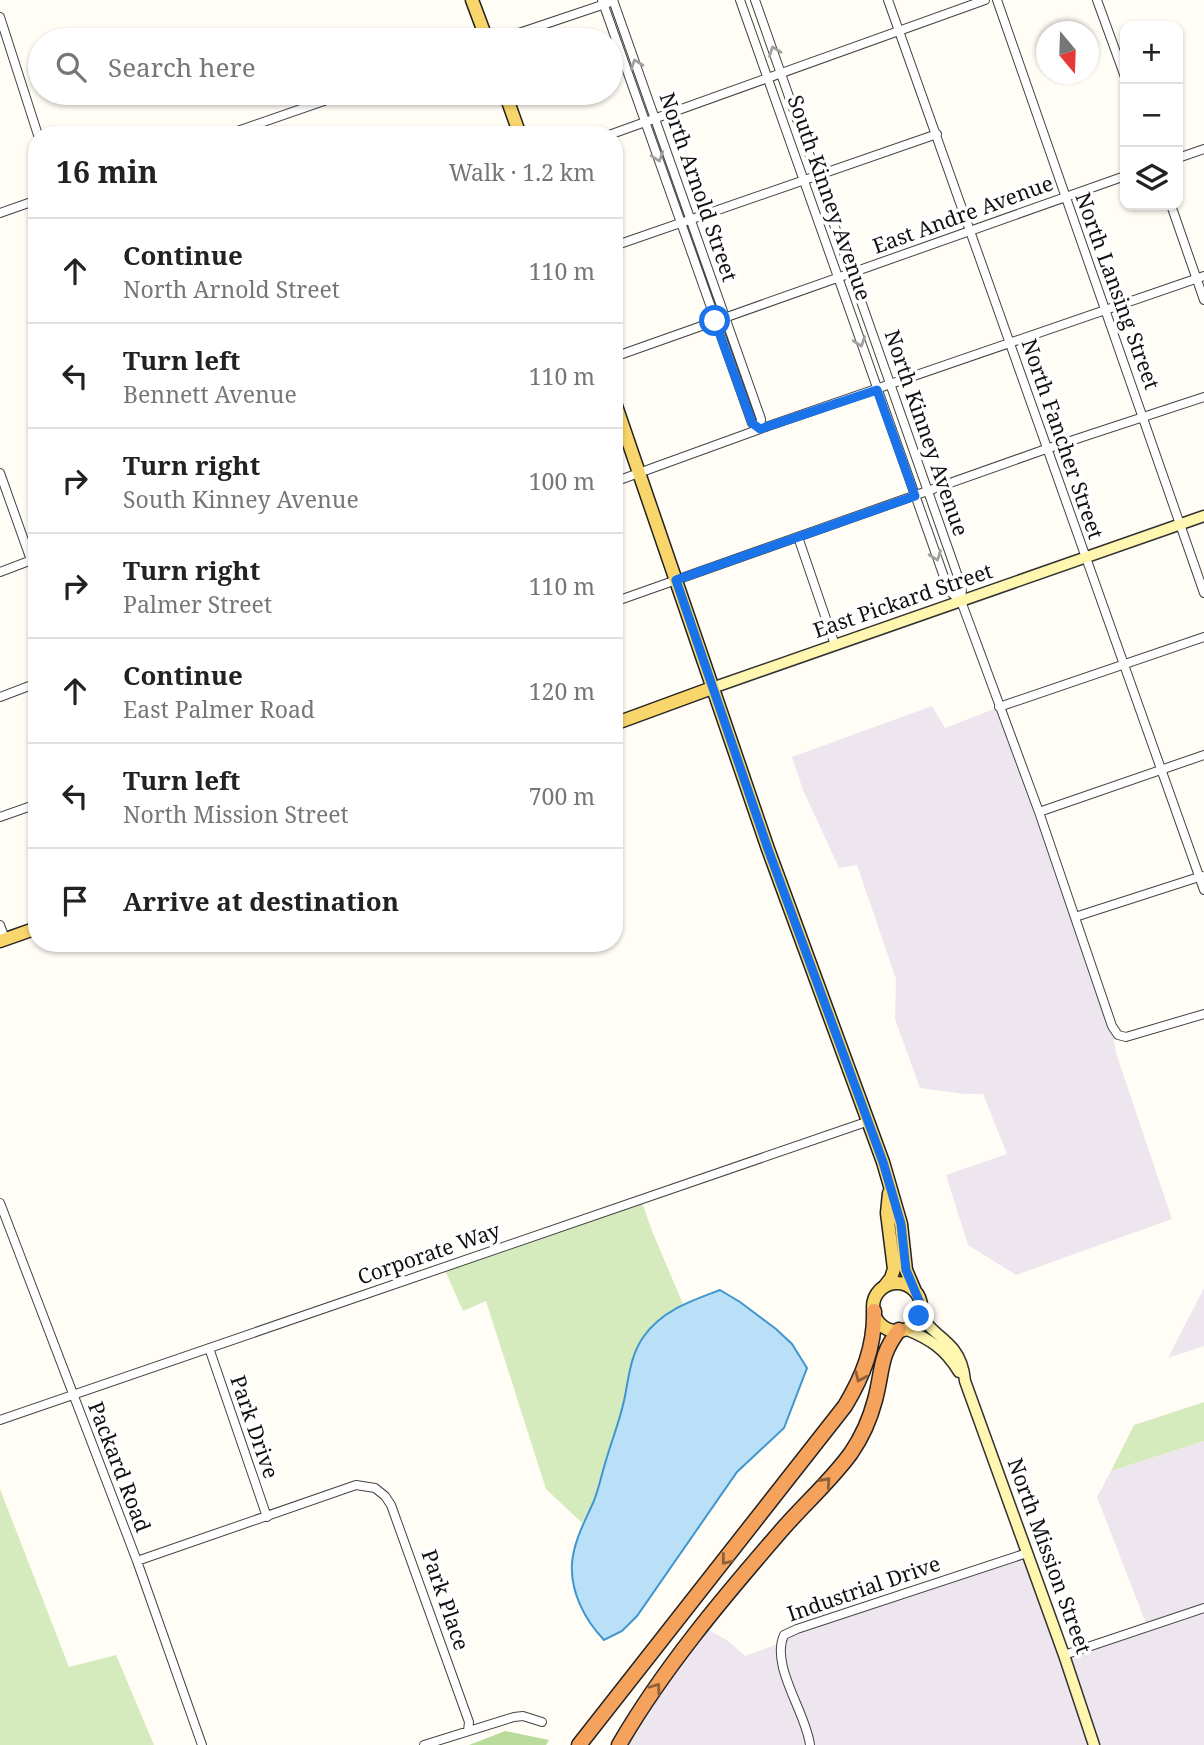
<!DOCTYPE html>
<html lang="en">
<head>
<meta charset="utf-8">
<style>
	:root { --surface:#fff; --page:#f2f2f2; --text:#222; --muted:#767676; --line:#e0e0e0 }
	body { margin:0; font-family:"Noto Serif",serif; background:var(--page); color:var(--text) }
	.controls { position:absolute; right:21px; top:21px; display:grid; overflow:hidden; border-radius:14px; box-shadow:0 2px 5px #0004 }
	.controls button { width:63px; height:63px; display:grid; place-items:center; padding:0; border:0; border-bottom:2px solid var(--line); background:var(--surface); color:var(--text); font:35px sans-serif }
	.compass { position:absolute; left:1036px; top:21px; width:63px; height:63px; border-radius:50%; background:var(--surface); box-shadow:0 2px 5px #0004; rotate:161deg }
	.stop { position:absolute; width:21px; height:21px; margin:-16px; border:5px solid #1a73e8; border-radius:50%; background:#fff }
	.stop.end { background:#1a73e8; border-color:#fff; box-shadow:0 2px 7px #0008 }
	.list { margin:0; padding:0; list-style:none }
	h2 { display:flex; justify-content:space-between; align-items:center; height:91px; margin:0; padding:0 28px; font-size:30px }
	h2 small { font-size:23px; font-weight:400; color:var(--muted) }
	.list li { display:grid; grid-template-columns:46px 1fr auto; gap:21px; align-items:center; box-sizing:border-box; height:105px; padding:0 28px; border-top:2px solid var(--line) }
	.list b { display:block; font-size:26px; white-space:nowrap }
	.list p { margin:0; font-size:23px; white-space:nowrap; color:var(--muted) }
	.list em { font-size:23px; font-style:normal; color:var(--muted) }
	.icon { flex:none; width:38px; height:38px; fill:none; stroke:currentColor; stroke-width:2; stroke-linecap:round; stroke-linejoin:round }
	.map { position:relative; flex:none; width:1204px; height:1745px; overflow:hidden }
	.search { position:absolute; background:var(--surface); box-shadow:0 2px 5px #0004; left:28px; top:28px; width:595px; height:77px; display:flex; align-items:center; gap:18px; box-sizing:border-box; padding:0 24px; border-radius:38px; color:var(--muted); font-size:26px }
	.panel { position:absolute; background:var(--surface); box-shadow:0 2px 5px #0004; left:28px; top:126px; width:595px; height:826px; border-radius:28px }
	.map>svg:first-child { display:block }
	.industrial { fill:#eee6ef }
	.green { fill:#d5ebbd }
	.forest { fill:#b9dc9c }
	.water { fill:#b9e0f7; stroke:#3f96cf; stroke-width:2 }
	.lines { fill:none; stroke-linecap:round; stroke-linejoin:round }
	.minor-casing { stroke:#444; stroke-width:10 }
	.secondary-casing { stroke:#333; stroke-width:13 }
	.primary-casing { stroke:#222; stroke-width:15 }
	.motorway-casing { stroke:#222; stroke-width:17 }
	.minor { stroke:#fff; stroke-width:8 }
	.secondary { stroke:#fff6b0; stroke-width:10 }
	.primary { stroke:#f9d66b; stroke-width:12 }
	.motorway { stroke:#f5a25d; stroke-width:14 }
	.oneway { stroke:#a0a0a0 }
	.oneway2 { stroke:#8e613b }
	.route { stroke:#1a73e8; stroke-width:9 }
	.labels { text-anchor:middle; stroke-width:7; stroke-linejoin:round; paint-order:stroke }
	.street-label { font-size:21px; fill:#111; stroke:#fff }
</style>
</head>
<body>
<div class="map">
<svg width="1204" height="1745" viewBox="0 0 1204 1745">
	<rect width="100%" height="100%" fill="#fffdf5"/>
	<path class="industrial" d="M932 706 945 728 999 707 1112 1026 1116 1053 1172 1219 1016 1275 968 1245 946 1175 1007 1154 983 1094H965L920 1088 895 1019 896 979 857 865 839 868 803 790 792 757Z
		M1204 1288V1346L1168 1358Z
		M1204 1441V1745H622L703 1627 727 1640 745 1656 780 1643 784 1635 1027 1553 1064 1655 1147 1626 1097 1497 1111 1471Z"/>
	<path class="green" d="M641 1199 652 1231 683 1304 658 1320 625 1399 593 1502 582 1523 546 1489 486 1301 463 1311 444 1268Z
		M1204 1402V1441L1111 1471 1134 1425Z
		M0 1489 69 1667 116 1655 154 1745H0Z"/>
	<path class="forest" d="M505 1731 549 1740 546 1745H469Z"/>
	<path class="water" d="M720 1290 740 1302 776 1329 792 1344 807 1368 784 1428 737 1472 637 1616 622 1631 604 1640C585 1620 570 1592 572 1563 574 1541 584 1523 593 1503 599 1489 602 1472 607 1457 613 1437 621 1417 625 1396 629 1375 631 1354 644 1336 663 1310 691 1301 720 1290Z"/>
	<g class="lines">
		<g class="minor-casing">
			<path id="minor" d="M602 0 752 423 760 429
				M613 0 761 419 760 429
				M740 0 949 591 961 601
				M755 0 962 588 961 601 1039 812 1112 1026 1118 1035 1126 1037 1204 1014
				M888 0 1204 890
				M997 0 1204 593
				M1097 0 1125 77
				M0 17 38 135
				M498 40 608 3
				M226 135 347 93
				M609 135 985 0
				M1178 158 1204 149
				M1171 205 1204 300
				M0 213 37 200
				M614 246 937 134
				M614 357 1125 176
				M0 473 37 577
				M614 482 760 429 1204 276
				M798 537 835 645
				M0 572 37 558
				M614 602 1046 449 1204 397
				M0 697 37 683
				M999 707 1204 637
				M1039 812 1204 755
				M0 817 37 804
				M1075 917 1202 876
				M0 925 5 939
				M0 1203 137 1561 202 1745
				M209 1348 267 1517
				M0 1420 869 1121
				M137 1561 356 1485 375 1488 385 1496 391 1505 469 1722 468 1731
				M1064 1655 1204 1608
				M424 1745 514 1717 523 1716 542 1722
				M810 1745C806 1712 770 1666 784 1635L797 1629 1027 1553"/>
		</g>
		<g class="secondary-casing">
			<path id="secondary" d="M712 688 1204 516
				M921 1307C923 1329 942 1334 954 1350 961 1359 964 1370 965 1381L1064 1655 1094 1745
				M905 1329C930 1339 945 1349 959 1372"/>
		</g>
		<g class="primary-casing">
			<path id="primary" d="M472 0 487 40
				M505 93 520 135
				M614 400 768 849 883 1162 901 1224 906 1270 915 1291
				M614 724 712 688
				M0 941 37 928
				M873 1307a24 24 0 1 1 48 0a24 24 0 1 1-48 0Z
				M884 1287 891 1278 894 1269 887 1213 889 1193"/>
		</g>
		<g class="motorway-casing">
			<path id="motorway" d="M579 1745 845 1406C863 1376 875 1346 874 1311
				M619 1745C663 1669 722 1599 780 1532 803 1505 830 1482 851 1453 862 1437 870 1419 875 1400 883 1370 879 1356 899 1330"/>
		</g>
		<use href="#minor" class="minor"/>
		<use href="#secondary" class="secondary"/>
		<use href="#primary" class="primary"/>
		<use href="#motorway" class="motorway"/>
	</g>
	<defs><path id="oneway-chevron" d="M-2-3.5L2.5 0L-2 3.5" fill="none" stroke-width="1.6" stroke-linecap="round" stroke-linejoin="round" transform="scale(1.75)"/></defs>
	<g class="oneway">
		<use href="#oneway-chevron" transform="translate(774 51) rotate(-110)"/>
		<use href="#oneway-chevron" transform="translate(636 64) rotate(-110)"/>
		<use href="#oneway-chevron" transform="translate(658 157) rotate(71)"/>
		<use href="#oneway-chevron" transform="translate(860 342) rotate(71)"/>
		<use href="#oneway-chevron" transform="translate(936 556) rotate(70)"/>
	</g>
	<g class="oneway2">
		<use href="#oneway-chevron" transform="translate(860 1377) rotate(114)"/>
		<use href="#oneway-chevron" transform="translate(826 1482) rotate(-48)"/>
		<use href="#oneway-chevron" transform="translate(726 1560) rotate(128)"/>
		<use href="#oneway-chevron" transform="translate(656 1688) rotate(-54)"/>
	</g>
	<g class="lines">
		<path class="route" d="M715 321 752 423 760 429 877 390 915 496 676 580 768 849 883 1162 901 1224 906 1270 920 1303 919 1316"/>
	</g>
	<g class="labels">
		<g class="street-label">
			<text transform="translate(698 187) rotate(71)" y="7">North Arnold Street</text>
			<text transform="translate(829 198) rotate(71)" y="7">South Kinney Avenue</text>
			<text transform="translate(963 215) rotate(-20)" y="7">East Andre Avenue</text>
			<text transform="translate(1117 291) rotate(70)" y="7">North Lansing Street</text>
			<text transform="translate(926 433) rotate(71)" y="7">North Kinney Avenue</text>
			<text transform="translate(1062 439) rotate(71)" y="7">North Fancher Street</text>
			<text transform="translate(903 601) rotate(-19)" y="7">East Pickard Street</text>
			<text transform="translate(429 1254) rotate(-19)" y="7">Corporate Way</text>
			<text transform="translate(254 1427) rotate(71)" y="7">Park Drive</text>
			<text transform="translate(119 1467) rotate(69)" y="7">Packard Road</text>
			<text transform="translate(1049 1556) rotate(70)" y="7">North Mission Street</text>
			<text transform="translate(864 1589) rotate(-19)" y="7">Industrial Drive</text>
			<text transform="translate(445 1600) rotate(71)" y="7">Park Place</text>
		</g>
	</g>
</svg>
<div class="controls">
<button>+</button>
<button>−</button>
<button><svg class="icon" aria-label="layers" viewBox="0 0 24 24"><path d="M12 4l9 5-9 5-9-5zM3 14l9 5 9-5"/></svg></button>
</div>
<svg class="compass" viewBox="-18 -18 36 36"><path d="M0-13l5 13h-10z" fill="#e53935"/><path d="M0 13l5-13h-10z" fill="#767676"/></svg>
<div class="stop" style="left:715px;top:321px"></div>
<div class="stop end" style="left:919px;top:1316px"></div>
<div class="search"><svg class="icon" aria-label="search" viewBox="0 0 24 24"><circle cx="10" cy="10" r="6"/><path d="M15 15l6 6"/></svg>Search here</div>
<section class="panel">
<h2>16 min<small>Walk · 1.2 km</small></h2>
<ul class="list">
<li><svg class="icon" aria-label="ahead" viewBox="0 0 24 24"><path d="M12 20V5M6 11l6-6 6 6"/></svg><div><b>Continue</b><p>North Arnold Street</p></div><em>110 m</em></li>
<li><svg class="icon" aria-label="left" viewBox="0 0 24 24"><path d="M17 20v-9H6M10 6l-5 5 5 5"/></svg><div><b>Turn left</b><p>Bennett Avenue</p></div><em>110 m</em></li>
<li><svg class="icon" aria-label="right" viewBox="0 0 24 24"><path d="M7 20v-9h11M14 6l5 5-5 5"/></svg><div><b>Turn right</b><p>South Kinney Avenue</p></div><em>100 m</em></li>
<li><svg class="icon" aria-label="right" viewBox="0 0 24 24"><path d="M7 20v-9h11M14 6l5 5-5 5"/></svg><div><b>Turn right</b><p>Palmer Street</p></div><em>110 m</em></li>
<li><svg class="icon" aria-label="ahead" viewBox="0 0 24 24"><path d="M12 20V5M6 11l6-6 6 6"/></svg><div><b>Continue</b><p>East Palmer Road</p></div><em>120 m</em></li>
<li><svg class="icon" aria-label="left" viewBox="0 0 24 24"><path d="M17 20v-9H6M10 6l-5 5 5 5"/></svg><div><b>Turn left</b><p>North Mission Street</p></div><em>700 m</em></li>
<li><svg class="icon" aria-label="arrive" viewBox="0 0 24 24"><path d="M6 21V4h12l-3 4 3 4H6"/></svg><div><b>Arrive at destination</b></div></li>
</ul>
</section>
</div>
</body>
</html>
